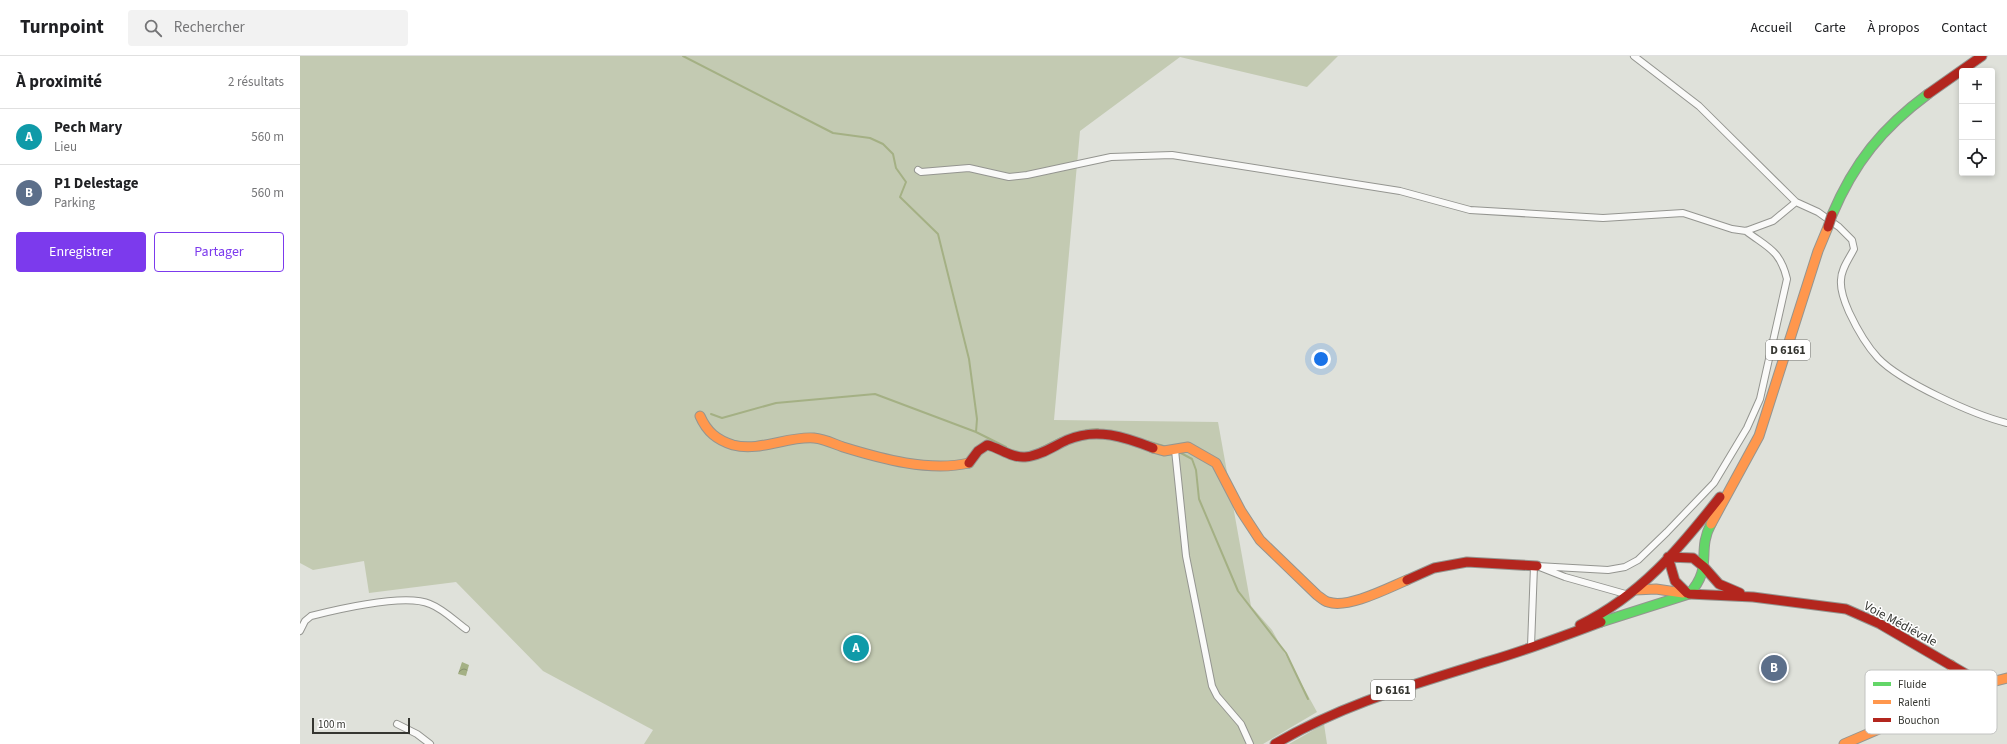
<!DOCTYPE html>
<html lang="fr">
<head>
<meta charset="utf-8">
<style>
	:root { --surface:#fff; --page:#f2f2f2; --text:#202124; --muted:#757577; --line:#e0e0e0; --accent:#7c3aed }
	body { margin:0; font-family:"Source Sans 3",sans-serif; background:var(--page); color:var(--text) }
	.controls { position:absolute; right:12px; top:12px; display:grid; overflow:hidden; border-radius:4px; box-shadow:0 2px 6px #0003 }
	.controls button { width:36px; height:36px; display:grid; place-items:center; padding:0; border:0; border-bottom:1px solid var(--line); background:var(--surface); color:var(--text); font:20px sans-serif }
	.scale { position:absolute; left:12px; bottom:10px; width:98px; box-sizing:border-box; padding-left:4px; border:2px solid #353631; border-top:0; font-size:11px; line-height:14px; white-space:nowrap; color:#353631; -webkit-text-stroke:3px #fff; paint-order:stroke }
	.you { position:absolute; left:1021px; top:303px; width:14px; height:14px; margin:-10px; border:3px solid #fff; border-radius:50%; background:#1a73e8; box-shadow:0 0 0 6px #1a73e833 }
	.badge { display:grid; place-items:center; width:26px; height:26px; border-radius:50%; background:var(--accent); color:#fff; font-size:13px; font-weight:700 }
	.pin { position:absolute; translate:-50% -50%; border:2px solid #fff; box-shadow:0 1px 4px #0006 }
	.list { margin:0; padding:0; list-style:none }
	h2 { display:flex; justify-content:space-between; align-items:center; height:52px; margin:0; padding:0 16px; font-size:17px }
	h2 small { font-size:13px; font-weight:400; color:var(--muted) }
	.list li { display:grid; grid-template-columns:26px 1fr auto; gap:12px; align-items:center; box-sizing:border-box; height:56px; padding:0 16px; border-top:1px solid var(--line) }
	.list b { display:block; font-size:15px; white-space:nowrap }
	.list p { margin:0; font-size:13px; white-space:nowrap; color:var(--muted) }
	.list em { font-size:13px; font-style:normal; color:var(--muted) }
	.actions { display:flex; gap:8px; padding:12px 16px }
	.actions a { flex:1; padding:9px 0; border:1px solid var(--accent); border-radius:4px; text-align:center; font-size:14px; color:var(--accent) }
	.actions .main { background:var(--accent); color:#fff }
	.icon { flex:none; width:22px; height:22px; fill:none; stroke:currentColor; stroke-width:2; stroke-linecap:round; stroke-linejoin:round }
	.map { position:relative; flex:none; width:1707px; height:688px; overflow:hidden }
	header { display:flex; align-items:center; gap:24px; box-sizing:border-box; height:56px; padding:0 20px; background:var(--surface); border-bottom:1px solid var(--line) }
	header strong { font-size:19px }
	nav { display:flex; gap:22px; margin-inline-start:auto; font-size:14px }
	.search { width:280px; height:36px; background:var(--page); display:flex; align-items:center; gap:10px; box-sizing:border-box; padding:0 14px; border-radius:4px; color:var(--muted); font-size:15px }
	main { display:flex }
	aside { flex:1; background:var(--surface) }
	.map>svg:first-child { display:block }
	.green { fill:#c3cab2 }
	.water { fill:url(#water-waves) }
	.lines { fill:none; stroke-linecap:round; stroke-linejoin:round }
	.stream { stroke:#a4b084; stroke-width:2 }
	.street-casing { stroke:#949590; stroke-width:8 }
	.fast-casing { stroke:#949590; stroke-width:11 }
	.slow-casing { stroke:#949590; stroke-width:11 }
	.jam-casing { stroke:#949590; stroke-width:11 }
	.street { stroke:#fafaf9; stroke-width:6 }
	.fast { stroke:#63d668; stroke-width:9 }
	.slow { stroke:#ff974d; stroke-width:9 }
	.jam { stroke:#b3261e; stroke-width:9 }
	.jam-bridge-casing { stroke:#949590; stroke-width:11; stroke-linecap:butt }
	.jam-bridge { stroke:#b3261e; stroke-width:9 }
	.labels { text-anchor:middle; stroke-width:3; stroke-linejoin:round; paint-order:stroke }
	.shield { fill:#fff; stroke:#72726f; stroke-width:1 }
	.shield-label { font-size:12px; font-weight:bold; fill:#353631 }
	.street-label { font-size:13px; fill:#353631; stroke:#fff }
	.key { fill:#fff; stroke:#c2c3c1; stroke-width:1 }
	.key-label { font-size:11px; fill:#353631 }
</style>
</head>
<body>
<header>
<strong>Turnpoint</strong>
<div class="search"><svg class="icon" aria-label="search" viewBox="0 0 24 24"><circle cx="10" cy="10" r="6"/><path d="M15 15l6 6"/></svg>Rechercher</div>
<nav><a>Accueil</a><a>Carte</a><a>À propos</a><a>Contact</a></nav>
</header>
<main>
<aside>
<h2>À proximité<small>2 résultats</small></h2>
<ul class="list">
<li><span class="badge" style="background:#0f9aa8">A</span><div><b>Pech Mary</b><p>Lieu</p></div><em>560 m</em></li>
<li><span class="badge" style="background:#5c6f8a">B</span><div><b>P1 Delestage</b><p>Parking</p></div><em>560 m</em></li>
</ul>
<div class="actions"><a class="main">Enregistrer</a><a>Partager</a></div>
</aside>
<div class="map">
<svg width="1707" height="688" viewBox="0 0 1707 688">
	<defs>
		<pattern id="water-waves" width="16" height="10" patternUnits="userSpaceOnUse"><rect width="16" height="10" fill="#a4b084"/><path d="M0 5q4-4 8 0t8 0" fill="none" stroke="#86906d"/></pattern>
	</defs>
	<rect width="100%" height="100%" fill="#dfe1da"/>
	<path class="green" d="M0 0H1038L1007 31 880 1 780 75 754 364 918 366 951 550 972 574 1017 656 963 688H344L353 674 243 615 156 526 69 537 64 505 13 514 0 507Z
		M1024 668 1027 688H989Z"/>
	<path class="water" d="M162 606 169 609 166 620 158 618Z"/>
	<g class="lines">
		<path class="stream" d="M383 0 533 77 570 82 583 88 593 98 596 112 606 126 600 141 638 178 669 303 677 363 676 376
			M411 358 422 362 476 347 575 338 676 376 706 391
			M786 374 798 373
			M847 385 867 391
			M735 395 761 382
			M879 396 892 403 896 414 899 443 938 535 986 597 1008 643"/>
		<g class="street-casing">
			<path id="street" d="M1334 0 1399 50 1496 146 1518 156 1539 171 1552 184 1554 193C1549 203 1541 213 1541 224 1540 234 1545 247 1549 256 1557 273 1565 288 1578 302 1601 326 1674 359 1707 367
				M618 114 621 116 669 112 709 121 727 119 811 101 872 99 1100 135 1170 154 1303 162 1383 157 1432 173 1446 175 1473 165 1496 146
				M875 394 886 500 912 630 917 640 941 668 950 688
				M1329 539 1265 521 1237 510 1308 514 1325 511 1338 504 1367 476 1414 427 1447 372 1460 343 1487 223C1480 194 1468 192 1446 175
				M0 575 5 565 11 560C39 553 105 537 130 548 143 553 155 565 166 573
				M1231 590 1234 510
				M97 668 117 678 130 688"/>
		</g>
		<g class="fast-casing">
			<path id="fast" d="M1532 159C1554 107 1582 72 1628 38
				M1301 566 1389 538C1414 511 1396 496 1411 468"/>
		</g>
		<g class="slow-casing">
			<path id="slow" d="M400 360C407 376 417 384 433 389 460 396 487 380 514 382 525 383 534 388 543 391 582 403 629 416 669 407
				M853 392 864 395 888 391 916 407 941 455 960 484 1017 539C1020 541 1024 545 1028 546 1048 553 1088 532 1107 524
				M1411 468 1459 380 1518 195 1528 171
				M1335 534 1356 533 1383 537
				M1646 640 1655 634C1657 625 1655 618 1651 609
				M1544 688 1656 640 1672 631 1707 622"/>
		</g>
		<g class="jam-casing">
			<path id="jam" d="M1628 38 1682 0
				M669 407 678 395 687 389C700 392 711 402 725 401 740 400 754 390 767 384 796 371 825 381 853 392
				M1368 501 1375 525 1387 537
				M1368 501 1393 502 1404 511
				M1404 511 1419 528 1440 537
				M1107 524 1134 512 1167 506 1237 510
				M1389 538 1453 541 1546 553 1580 568 1683 628
				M1280 569C1341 539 1379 493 1420 441
				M975 688C1045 647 1113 629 1189 605 1227 594 1264 580 1301 566"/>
		</g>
		<use href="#street" class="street"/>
		<use href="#fast" class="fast"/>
		<use href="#slow" class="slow"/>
		<use href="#jam" class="jam"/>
		<g class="jam-bridge-casing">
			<path id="jam-bridge" d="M1528 171 1532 159"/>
		</g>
		<use href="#jam-bridge" class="jam-bridge"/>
	</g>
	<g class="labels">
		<g class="shield">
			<rect x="1466" y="284" width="44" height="20" rx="3"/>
			<rect x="1071" y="624" width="44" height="20" rx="3"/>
		</g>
		<g class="shield-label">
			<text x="1488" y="298">D 6161</text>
			<text x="1093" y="638">D 6161</text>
		</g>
		<g class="street-label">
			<text transform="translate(1601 567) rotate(28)" y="5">Voie Médiévale</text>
		</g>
	</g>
	<rect x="1565" y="614" width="132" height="64" rx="6" class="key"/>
	<rect x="1573" y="626" width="18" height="4" fill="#63d668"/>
	<rect x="1573" y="644" width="18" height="4" fill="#ff974d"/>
	<rect x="1573" y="662" width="18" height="4" fill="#b3261e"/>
	<g class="key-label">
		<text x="1598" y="632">Fluide</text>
		<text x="1598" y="650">Ralenti</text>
		<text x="1598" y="668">Bouchon</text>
	</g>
</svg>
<div class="controls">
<button>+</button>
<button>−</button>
<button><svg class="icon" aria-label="locate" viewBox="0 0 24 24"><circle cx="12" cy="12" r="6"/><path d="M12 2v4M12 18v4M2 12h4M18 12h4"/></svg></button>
</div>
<div class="scale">100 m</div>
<div class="you"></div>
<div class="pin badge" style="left:556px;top:592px;background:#0f9aa8">A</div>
<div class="pin badge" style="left:1474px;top:612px;background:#5c6f8a">B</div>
</div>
</main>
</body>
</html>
